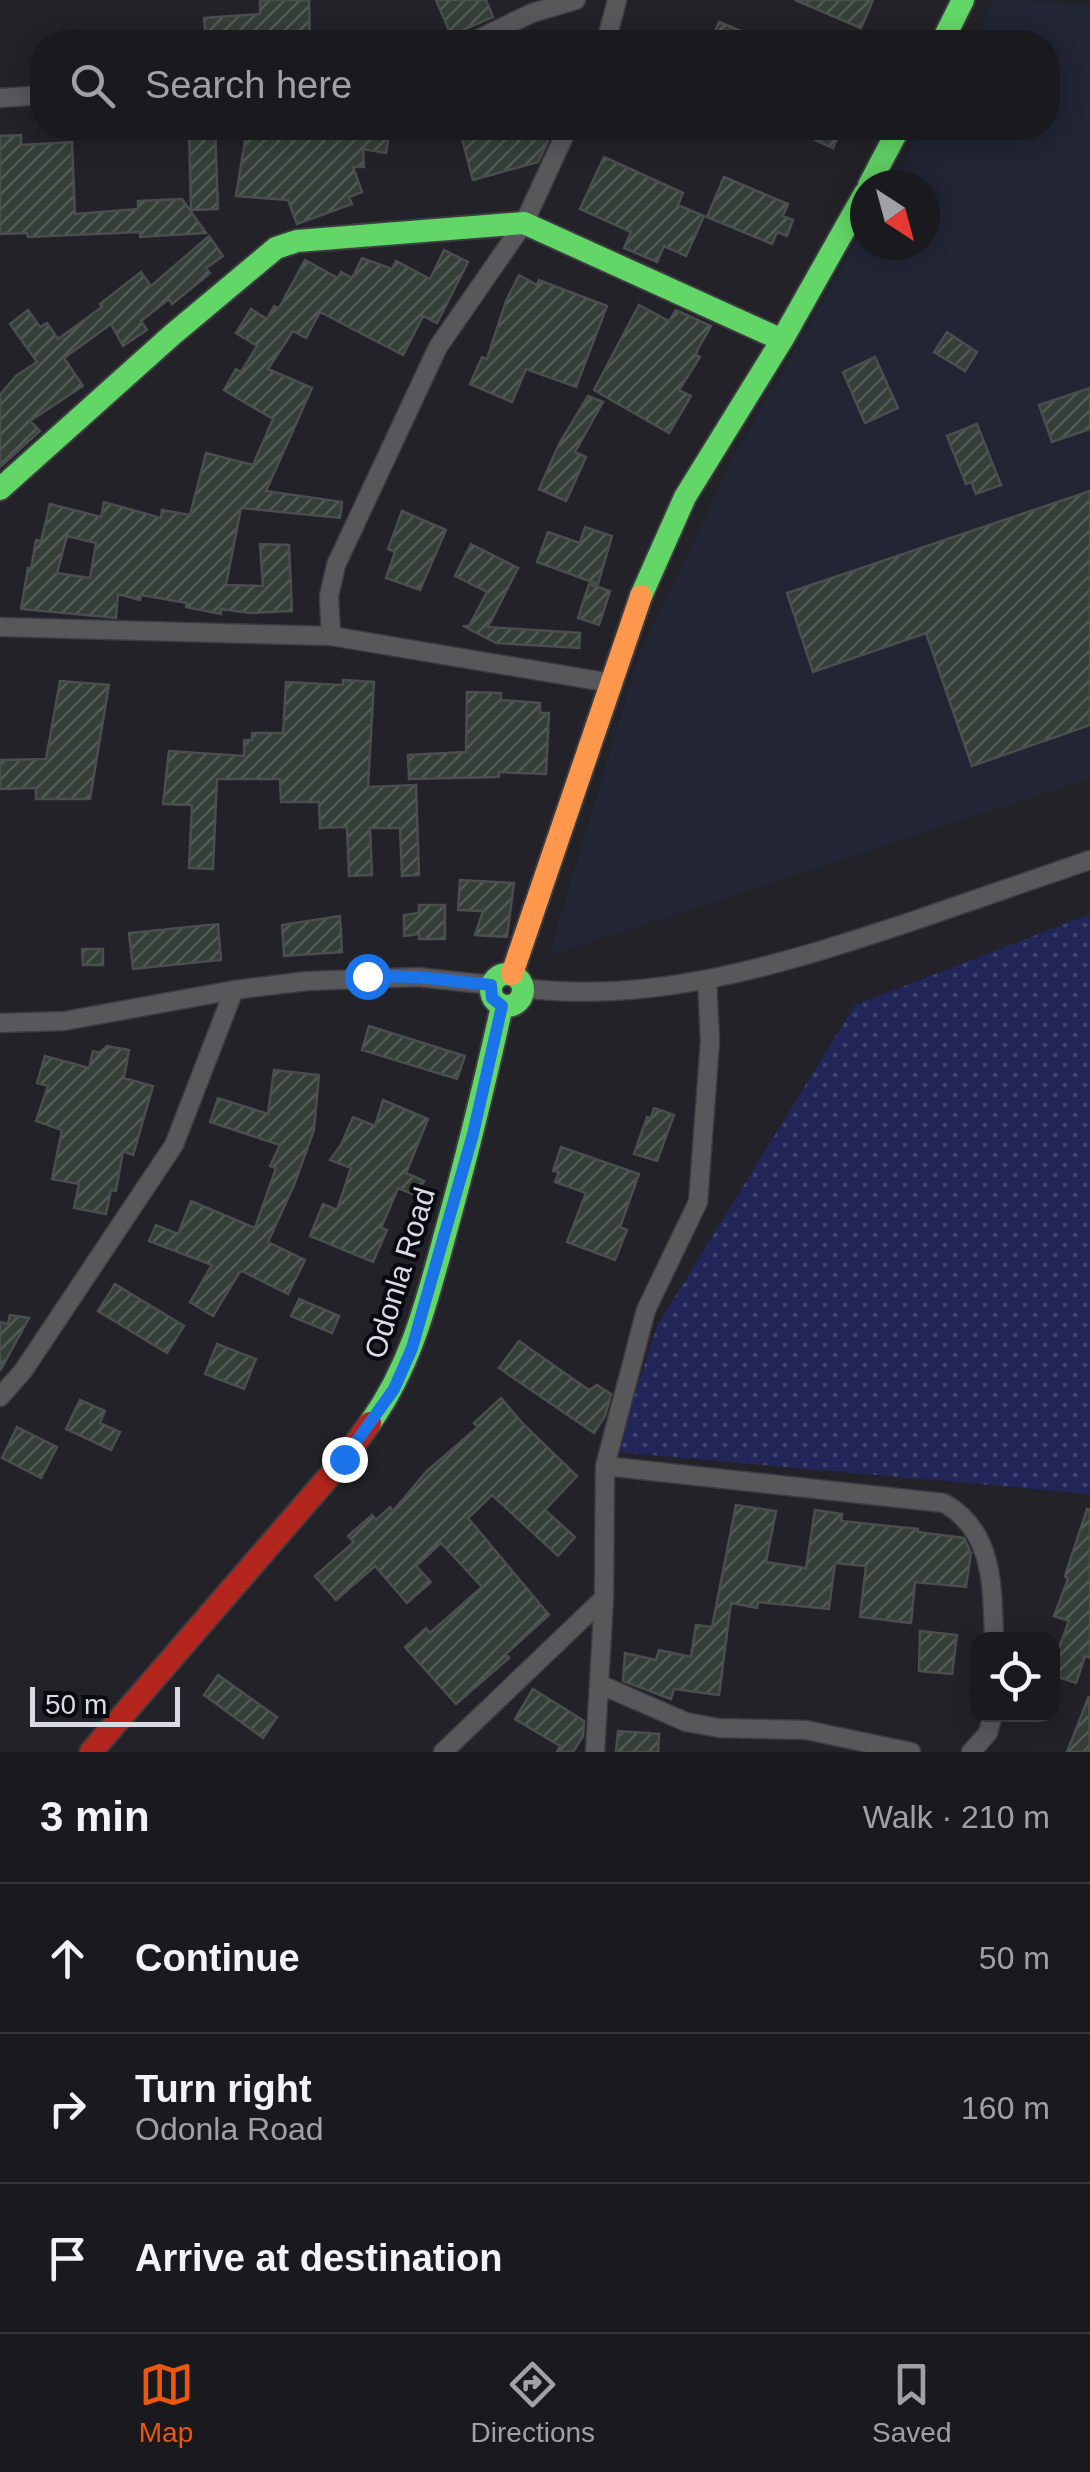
<!DOCTYPE html>
<html lang="en">
<head>
<meta charset="utf-8">
<style>
	:root { --surface:#1a1a1e; --page:#27272b; --text:#f1f3f6; --muted:#9fa1a4; --line:#38383c; --accent:#ea580c }
	body { margin:0; font-family:Arial,sans-serif; background:var(--page); color:var(--text) }
	.controls { position:absolute; right:30px; bottom:30px; display:grid; overflow:hidden; border-radius:20px; box-shadow:0 5px 25px #0003 }
	.controls button { width:90px; height:90px; display:grid; place-items:center; padding:0; border:0; border-bottom:2px solid var(--line); background:var(--surface); color:var(--text); font:50px sans-serif }
	.compass { position:absolute; left:850px; top:170px; width:90px; height:90px; border-radius:50%; background:var(--surface); box-shadow:0 5px 25px #0003; rotate:144deg }
	.scale { position:absolute; left:30px; bottom:25px; width:150px; box-sizing:border-box; padding-left:10px; border:5px solid #d9dbe3; border-top:0; font-size:28px; line-height:35px; white-space:nowrap; color:#d9dbe3; -webkit-text-stroke:8px #090a10; paint-order:stroke }
	.stop { position:absolute; width:30px; height:30px; margin:-22px; border:8px solid #1a73e8; border-radius:50%; background:#fff }
	.stop.end { background:#1a73e8; border-color:#fff; box-shadow:0 2px 10px #0008 }
	.list { margin:0; padding:0; list-style:none }
	h2 { display:flex; justify-content:space-between; align-items:center; height:130px; margin:0; padding:0 40px; font-size:42px }
	h2 small { font-size:32px; font-weight:400; color:var(--muted) }
	.list li { display:grid; grid-template-columns:65px 1fr auto; gap:30px; align-items:center; box-sizing:border-box; height:150px; padding:0 40px; border-top:2px solid var(--line) }
	.list b { display:block; font-size:38px; white-space:nowrap }
	.list p { margin:0; font-size:32px; white-space:nowrap; color:var(--muted) }
	.list em { font-size:32px; font-style:normal; color:var(--muted) }
	.icon { flex:none; width:55px; height:55px; fill:none; stroke:currentColor; stroke-width:2; stroke-linecap:round; stroke-linejoin:round }
	.map { position:relative; flex:none; width:1090px; height:1752px; overflow:hidden }
	.search { position:absolute; background:var(--surface); box-shadow:0 5px 25px #0003; left:30px; right:30px; top:30px; height:110px; display:flex; align-items:center; gap:25px; box-sizing:border-box; padding:0 35px; border-radius:40px; color:var(--muted); font-size:38px }
	.sheet { height:580px; background:var(--surface) }
	nav { display:flex; justify-content:space-around; align-items:center; box-sizing:border-box; height:140px; border-top:2px solid var(--line); background:var(--surface); font-size:28px; color:var(--muted) }
	nav a { display:grid; justify-items:center; gap:5px }
	nav .on { color:var(--accent) }
	.map>svg:first-child { display:block }
	.built { fill:#212534 }
	.grass { fill:url(#grass-dots) }
	.building { fill:url(#building-hatch); stroke:#4b4d4e; stroke-width:2.5; fill-rule:evenodd }
	.lines { fill:none; stroke-linecap:round; stroke-linejoin:round }
	.street-casing { stroke:#3c3d41; stroke-width:21 }
	.fast-casing { stroke:#3c3d41; stroke-width:26 }
	.slow-casing { stroke:#3c3d41; stroke-width:26 }
	.jam-casing { stroke:#3c3d41; stroke-width:26 }
	.street { stroke:#58585b; stroke-width:18 }
	.fast { stroke:#63d668; stroke-width:22 }
	.slow { stroke:#ff974d; stroke-width:22 }
	.jam { stroke:#b3261e; stroke-width:22 }
	.route { stroke:#1a73e8; stroke-width:12 }
	.labels { text-anchor:middle; stroke-width:8; stroke-linejoin:round; paint-order:stroke }
	.street-label { font-size:30px; fill:#d9dbe3; stroke:#090a10 }
</style>
</head>
<body>
<div class="map">
<svg width="1090" height="1752" viewBox="0 0 1090 1752">
	<defs>
		<pattern id="grass-dots" width="8" height="8" patternUnits="userSpaceOnUse" patternTransform="scale(2.5)"><rect width="8" height="8" fill="#212557"/><path d="M2 2h.1M6 6h.1" fill="none" stroke="#41446f" stroke-width="1.8" stroke-linecap="round"/></pattern>
		<pattern id="building-hatch" width="6" height="6" patternUnits="userSpaceOnUse" patternTransform="scale(2.5)"><rect width="6" height="6" fill="#353f38"/><path d="M-1 1l2-2M0 6l6-6M5 7l2-2" fill="none" stroke="#525a55"/></pattern>
	</defs>
	<rect width="100%" height="100%" fill="#222228"/>
	<path class="built" d="M995 0 1090 4V778L553 955V940L638 658 733 458 865 227V245H925V185H889L922 128H1048V42H971Z"/>
	<path class="grass" d="M1090 914V1494L616 1452 657 1326 855 1005Z"/>
	<path class="building" d="M260 0H309L310 42H206L204 18 260 14Z
		M436 0H486L493 17 451 35Z
		M795 0H873L861 28Z
		M719 22 768 42H729L713 36Z
		M189 128H215L218 209 191 210Z
		M247 128H310L309 132 390 128 386 153 363 149 364 167H353L362 192 349 197 352 204 297 224 288 200 236 196Z
		M459 128H540L542 133 546 132 548 141 538 162 473 180Z
		M789 128H831L840 132 833 148Z
		M21 135V145L72 142 75 214 138 209V201L182 199 206 233 140 237V232L28 237 27 233 0 234V136Z
		M604 157 683 193 678 205 704 216 686 256 664 246 657 262 624 248 631 232 580 209Z
		M724 177 788 204 783 216 793 220 787 236 777 232 772 244 707 217Z
		M209 236 223 256 206 268 210 273 172 304 169 299 141 321 147 330 123 346 111 324 64 358 83 386 30 421 40 431 0 467V395L16 376 37 362 10 324 28 310 40 327 47 323 58 339 102 307 100 304 141 272 151 286Z
		M444 250 468 262 437 323 423 316 403 355 320 312 306 338 293 331 268 369 312 388 266 491 342 502 340 518 241 508 226 585 263 586 260 544 289 545 292 611 251 613 221 609V614L186 607 187 603 141 595 140 600 118 594 116 618 21 609 28 568 31 569 36 540 41 541 50 504 101 517 104 502 161 518 162 510 190 515 206 453 253 465 273 419 224 390 236 369 241 372 257 346 236 333 251 309 267 319 274 306 279 308 305 260 338 278 341 272 352 278 362 258 392 269 396 261 430 279ZM67 536 96 543 90 578 57 573Z
		M519 275 537 285 539 280 607 306 576 387 526 369 512 402 470 384 482 357 487 359 506 301Z
		M639 305 669 321 676 310 711 326 698 349 696 355 700 357 679 390 691 396 669 433 594 390Z
		M947 332 977 352 965 371 934 352Z
		M875 357 898 408 865 423 843 372Z
		M1090 388V429L1052 442 1039 405Z
		M588 396 603 402 575 452 586 457 566 501 539 489 559 444Z
		M977 424 1001 485 976 494 971 482 966 484 947 436Z
		M1090 491V725L972 766 926 633 813 672 787 593Z
		M402 511 446 530 420 590 386 578 395 552 388 549Z
		M585 527 612 536 598 584 537 562 548 532 580 543Z
		M471 544 518 568 488 627 580 633 579 648 496 643 463 626H469L487 592 455 576Z
		M589 584 610 591 599 625 578 618Z
		M343 680 374 682 368 787 416 785 419 875 402 876 400 828H370L372 875 349 876 347 827 320 828 319 802H281L280 779H217L213 869 189 868 192 805 163 804 169 751 244 756V740H252V733H283L286 682 343 685Z
		M60 681 109 685 90 799H36V788L0 789V760L46 759Z
		M467 692 501 693V700L540 703V713H549L546 774 499 772V777L409 779 408 755 466 752Z
		M460 880 514 883 507 937 475 935 483 911 458 910Z
		M419 905H445V939H419V934L404 936V915L419 913Z
		M340 916 342 952 284 956 282 925Z
		M218 924 221 960 133 969 129 933Z
		M82 949H103V965H83Z
		M369 1026 465 1056 457 1079 362 1050Z
		M107 1046 129 1050 124 1078 153 1086 133 1155 123 1151 116 1191 111 1190 106 1214 74 1208 79 1184 52 1179 62 1130 36 1121 48 1086 37 1083 45 1056 89 1068 93 1051 99 1053Z
		M274 1070 319 1075 314 1130 294 1185 268 1242 305 1260 288 1294 242 1271 239 1273 213 1316 190 1302 212 1265 149 1241 156 1225 178 1234 191 1201 255 1228 276 1168 270 1166 280 1145 210 1122 218 1098 268 1114Z
		M383 1100 428 1119 406 1173 424 1181 417 1196 398 1188 381 1228 387 1230 373 1262 310 1236 323 1204 337 1210 351 1168 330 1160 341 1145 353 1117 375 1126Z
		M654 1108 674 1115 657 1161 634 1154 647 1117 651 1118Z
		M561 1147 639 1174 620 1227 627 1230 615 1260 567 1242 586 1193 555 1182 559 1172 553 1171Z
		M115 1284 184 1326 167 1353 98 1311Z
		M299 1299 339 1316 332 1333 291 1316Z
		M10 1315 29 1318 0 1371V1322L8 1324Z
		M519 1341 589 1390 597 1385 611 1394 605 1416 594 1433 499 1368Z
		M217 1344 256 1359 244 1389 205 1374Z
		M501 1398 523 1424 577 1476 545 1510 575 1537 558 1556 492 1495 468 1518 549 1615 506 1654 509 1658 456 1704 405 1647 426 1628 430 1633 482 1587 441 1543 416 1566 431 1582 407 1603 375 1566 336 1600 315 1576 354 1542 348 1536 372 1515 376 1520 390 1507 393 1511 427 1471 478 1427 474 1423Z
		M80 1400 105 1411 100 1423 120 1432 111 1450 66 1429Z
		M17 1427 57 1447 41 1478 2 1458Z
		M736 1505 776 1511 766 1562 806 1568 815 1510 842 1514 841 1521 918 1529V1532L964 1538 971 1553 966 1587 915 1582 911 1623 860 1617 866 1566 835 1563 829 1609 758 1602 757 1608 731 1603 719 1695 674 1689 671 1699 623 1681 625 1653 656 1660 659 1650 691 1657 696 1625 712 1627Z
		M1087 1509 1090 1510V1658L1085 1656 1076 1683 1052 1675V1648L1058 1650 1069 1621 1054 1616 1068 1579 1065 1576Z
		M920 1631 957 1635 952 1674 919 1671Z
		M218 1675 277 1717 263 1738 204 1695Z
		M533 1689 584 1721 583 1736 573 1752H557L560 1746 515 1719Z
		M1089 1696 1090 1752H1067Z
		M618 1731 659 1734 658 1752H616Z"/>
	<g class="lines">
		<g class="street-casing">
			<path id="street" d="M472 42 532 13 576 0
				M606 42 617 0
				M0 98 42 95
				M0 627 331 636 611 683
				M331 636 329 596 336 565 438 347 524 223 568 128
				M523 988C655 1005 786 963 910 922 970 901 1030 881 1090 860
				M0 1023 64 1021 234 990 307 981 418 977 491 985
				M0 1397 23 1371 174 1145 234 990
				M605 1466 944 1503C995 1532 992 1588 994 1640
				M599 1684 686 1722 719 1728 806 1730 911 1752
				M443 1752 604 1598
				M595 1752 604 1598 605 1466 646 1310 698 1202 710 1041 707 980
				M971 1752 988 1733 993 1714"/>
		</g>
		<g class="fast-casing">
			<path id="fast" d="M942 42 963 0
				M869 185 899 128
				M0 489 172 335 276 248 297 241 524 223 782 340
				M641 596 685 497 782 340 865 193
				M491 990a16 16 0 1 1 32 0a16 16 0 1 1-32 0Z
				M370 1423C412 1364 427 1300 446 1231 467 1156 485 1082 502 1006"/>
		</g>
		<g class="slow-casing">
			<path id="slow" d="M512 974 641 596"/>
		</g>
		<g class="jam-casing">
			<path id="jam" d="M91 1752 344 1459 370 1423"/>
		</g>
		<use href="#street" class="street"/>
		<use href="#fast" class="fast"/>
		<use href="#slow" class="slow"/>
		<use href="#jam" class="jam"/>
	</g>
	<g class="lines">
		<path class="route" d="M344 1459 394 1389 412 1348 473 1134 502 1006 492 998 491 985 418 977 367 976"/>
	</g>
	<g class="labels">
		<g class="street-label">
			<text transform="translate(400 1273) rotate(-73)" y="10">Odonla Road</text>
		</g>
	</g>
</svg>
<div class="controls">
<button><svg class="icon" aria-label="locate" viewBox="0 0 24 24"><circle cx="12" cy="12" r="6"/><path d="M12 2v4M12 18v4M2 12h4M18 12h4"/></svg></button>
</div>
<svg class="compass" viewBox="-18 -18 36 36"><path d="M0-13l5 13h-10z" fill="#e53935"/><path d="M0 13l5-13h-10z" fill="#9fa1a4"/></svg>
<div class="scale">50 m</div>
<div class="stop" style="left:367px;top:976px"></div>
<div class="stop end" style="left:344px;top:1459px"></div>
<div class="search"><svg class="icon" aria-label="search" viewBox="0 0 24 24"><circle cx="10" cy="10" r="6"/><path d="M15 15l6 6"/></svg>Search here</div>
</div>
<section class="sheet">
<h2>3 min<small>Walk · 210 m</small></h2>
<ul class="list">
<li><svg class="icon" aria-label="ahead" viewBox="0 0 24 24"><path d="M12 20V5M6 11l6-6 6 6"/></svg><div><b>Continue</b></div><em>50 m</em></li>
<li><svg class="icon" aria-label="right" viewBox="0 0 24 24"><path d="M7 20v-9h11M14 6l5 5-5 5"/></svg><div><b>Turn right</b><p>Odonla Road</p></div><em>160 m</em></li>
<li><svg class="icon" aria-label="arrive" viewBox="0 0 24 24"><path d="M6 21V4h12l-3 4 3 4H6"/></svg><div><b>Arrive at destination</b></div></li>
</ul>
</section>
<nav>
<a class="on"><svg class="icon" aria-label="map" viewBox="0 0 24 24"><path d="M3 6l6-2 6 2 6-2v14l-6 2-6-2-6 2zM9 4v14M15 6v14"/></svg>Map</a>
<a><svg class="icon" aria-label="directions" viewBox="0 0 24 24"><path d="M12 3l9 9-9 9-9-9zM9 14v-3h6M13 9l2 2-2 2"/></svg>Directions</a>
<a><svg class="icon" aria-label="saved" viewBox="0 0 24 24"><path d="M7 4h10v16l-5-4-5 4z"/></svg>Saved</a>
</nav>
</body>
</html>
